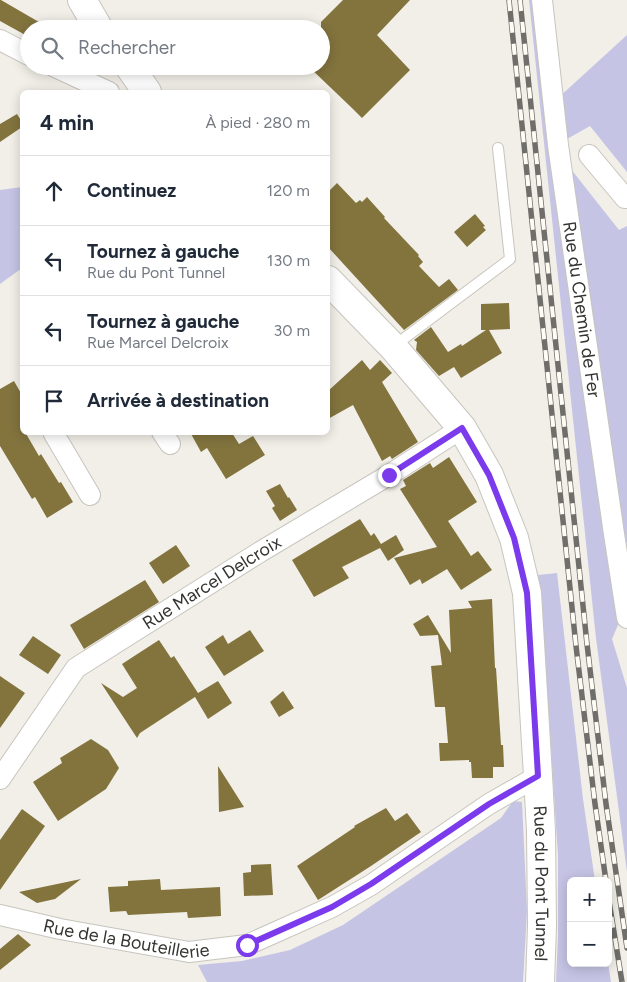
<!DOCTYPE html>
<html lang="fr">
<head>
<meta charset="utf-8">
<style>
	:root { --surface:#fff; --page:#f6f6f7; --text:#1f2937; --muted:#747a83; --line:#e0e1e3 }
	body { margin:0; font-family:Figtree,sans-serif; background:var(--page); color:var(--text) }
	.controls { position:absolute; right:15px; bottom:15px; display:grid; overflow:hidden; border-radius:8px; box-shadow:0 2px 12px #0003 }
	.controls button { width:45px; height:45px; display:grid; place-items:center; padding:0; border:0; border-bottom:1px solid var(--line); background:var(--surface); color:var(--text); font:25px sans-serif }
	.stop { position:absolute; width:15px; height:15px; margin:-11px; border:4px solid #7c3aed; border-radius:50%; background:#fff }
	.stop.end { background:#7c3aed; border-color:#fff; box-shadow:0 1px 5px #0008 }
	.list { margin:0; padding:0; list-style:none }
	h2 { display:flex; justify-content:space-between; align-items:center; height:65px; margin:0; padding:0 20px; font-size:21px }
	h2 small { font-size:16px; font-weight:400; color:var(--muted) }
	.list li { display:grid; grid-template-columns:32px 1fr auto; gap:15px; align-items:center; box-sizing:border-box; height:70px; padding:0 20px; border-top:1px solid var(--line) }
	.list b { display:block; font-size:19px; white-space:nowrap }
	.list p { margin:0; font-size:16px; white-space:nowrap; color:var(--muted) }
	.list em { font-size:16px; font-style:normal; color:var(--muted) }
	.icon { flex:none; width:28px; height:28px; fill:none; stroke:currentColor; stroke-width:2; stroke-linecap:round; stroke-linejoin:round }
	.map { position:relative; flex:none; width:627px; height:982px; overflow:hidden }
	.search { position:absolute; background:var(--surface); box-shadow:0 2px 12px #0003; left:20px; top:20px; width:310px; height:55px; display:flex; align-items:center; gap:12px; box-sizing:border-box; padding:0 18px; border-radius:28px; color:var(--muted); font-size:19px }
	.panel { position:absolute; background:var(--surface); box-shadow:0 2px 12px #0003; left:20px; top:90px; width:310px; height:345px; border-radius:8px }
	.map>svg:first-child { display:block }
	.green { fill:#c5c4e5 }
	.building { fill:#83743e }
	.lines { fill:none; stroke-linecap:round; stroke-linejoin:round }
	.lane-casing { stroke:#c7c5be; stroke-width:12 }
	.street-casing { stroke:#c7c5be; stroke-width:22 }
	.secondary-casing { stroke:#c7c5be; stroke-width:30 }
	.lane { stroke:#fff; stroke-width:10 }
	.street { stroke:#fff; stroke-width:20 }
	.secondary { stroke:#fff; stroke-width:28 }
	.rail-casing { stroke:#6f6e6a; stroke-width:5.5 }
	.rail { stroke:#fefcf4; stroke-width:4; stroke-dasharray:11; stroke-linecap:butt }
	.route { stroke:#7c3aed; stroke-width:6 }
	.labels { text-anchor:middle; stroke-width:5; stroke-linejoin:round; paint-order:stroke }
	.street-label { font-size:18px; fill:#343431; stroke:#fefcf4 }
</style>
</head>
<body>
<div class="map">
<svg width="627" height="982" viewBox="0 0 627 982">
	<rect width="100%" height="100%" fill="#f1efe7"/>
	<path class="green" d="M529 0H539L611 556 618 625 612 639 627 688V872L596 638Z
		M627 35V172L590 126 567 139 570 168 619 230 627 226V555L557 99Z
		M22 187V268L0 284V190Z
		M557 573 583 799 595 881H571V963H608L611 982H556L558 935V856L546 671 538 575Z
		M513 801 522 802 527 911 523 982H207L198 965 242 961 290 950 343 925 501 818Z"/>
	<path class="building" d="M0 0H1L51 29H29V37L0 21Z
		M343 0H410L377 35 410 70 362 118 353 109 308 66H321V22Z
		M17 114 22 122V127L0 142V124Z
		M337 183 356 203 360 200 362 202 367 197 385 217 384 218 419 255 418 256 423 262 419 266 439 287 449 279 458 290 404 330 328 247V192Z
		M475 214 485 226 483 227 486 230 467 247 454 232Z
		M509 303 510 329 489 330 502 353 461 378 454 367 439 376 416 350 417 342 414 340 431 327 448 352 461 344 462 346 486 330H481V304Z
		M362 360 370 370 380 360 392 373 382 382 418 442 392 459 390 456 382 461 353 405 328 419V391Z
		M14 381 22 395V432H25L39 456 41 454 59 483 61 482 73 502 47 518 35 497 32 499 0 446V389Z
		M190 432H234L232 433 239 444 253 436 265 455 226 479 207 448 201 452Z
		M449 457 477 502 448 521 471 556 478 551 492 570 461 590 447 569 422 584 420 579 410 585 394 558 437 547 400 489 406 486 403 480 430 463 433 468Z
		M280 484 288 498 289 497 297 510 280 521 272 508 275 506 266 491Z
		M360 519 371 536 374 533 381 544 396 535 404 550 388 561 380 548 342 567 349 578 314 597 292 560Z
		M176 545 190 566 163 584 149 563Z
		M145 580 159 602 84 649 70 625Z
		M492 599 495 668H496L501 745H503L504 767H493V778H472L471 762H469V760L440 761 439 743H448L445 707H435L431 666 442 665 438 635 420 636 413 624 428 615 451 653 449 610 472 608 468 601Z
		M250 630 264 651 224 676 205 647 223 635 228 644Z
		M33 636 61 655 48 674 19 655Z
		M159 640 171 658 174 656 198 693 218 681 232 703 208 719 195 697 140 733 137 738 101 683 123 697 137 688 122 664Z
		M0 676 25 693 0 728Z
		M283 691 294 708 279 717 270 702Z
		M91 739 108 750 119 768 106 789 58 821 33 782 62 763 60 758Z
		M218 766 244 807 219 812Z
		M386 808 395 821 407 813 421 832 371 866 318 900 297 866 355 827 354 826Z
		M22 809 45 826 0 890V840Z
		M271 864 273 895 244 896 243 873 251 872V865Z
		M81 879 55 899 37 903 19 892Z
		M160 879 161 890 220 887 221 916 188 918 187 912 128 915 126 911 110 912 108 887 128 886V881Z
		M18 934 31 945 0 970V949Z"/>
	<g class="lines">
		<g class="lane-casing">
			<path id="lane" d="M394 346 510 259 498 148"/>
		</g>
		<g class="street-casing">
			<g id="street">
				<path id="s1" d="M542 0 558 145 614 534 627 618"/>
				<path d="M0 40 29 55"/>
				<path d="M53 66 109 92"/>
				<path d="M589 155 625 198H627"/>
				<path d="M57 432 54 434 90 495"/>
				<path d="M162 432 170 444"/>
				<path id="s2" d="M0 779 76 668 260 552 389 475 462 428"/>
				<path id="s3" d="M0 915 60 929 189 952 247 945 332 907 371 885 489 804 538 776"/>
			</g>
		</g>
		<g class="secondary-casing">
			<g id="secondary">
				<path d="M82 0 99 29"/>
				<path d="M129 66 147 92"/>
				<path id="s4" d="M328 280 393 347 462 428 489 475 514 538 527 593 538 776 541 831 542 926 540 982"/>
			</g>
		</g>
		<use href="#lane" class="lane"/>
		<use href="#street" class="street"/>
		<use href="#secondary" class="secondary"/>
		<g class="rail-casing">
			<path id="rail" d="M509 0 576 646 595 804 606 881
				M520 0 587 644 606 804 627 948
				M608 895 622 982"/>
		</g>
		<use href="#rail" class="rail"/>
	</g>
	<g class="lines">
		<path class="route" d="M247 945 332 907 371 884 489 804 538 776 527 593 514 538 489 475 462 428 389 475"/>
	</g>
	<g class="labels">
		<g class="street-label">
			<text dy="6" stroke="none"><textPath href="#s1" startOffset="312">Rue du Chemin de Fer</textPath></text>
			<text dy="6" stroke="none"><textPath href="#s2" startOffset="295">Rue Marcel Delcroix</textPath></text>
			<text dy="6" stroke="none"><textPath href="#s4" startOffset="669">Rue du Pont Tunnel</textPath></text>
			<text dy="6" stroke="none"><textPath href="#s3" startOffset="129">Rue de la Bouteillerie</textPath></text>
		</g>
	</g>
</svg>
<div class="controls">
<button>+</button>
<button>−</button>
</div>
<div class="stop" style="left:247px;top:945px"></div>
<div class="stop end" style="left:389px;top:475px"></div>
<div class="search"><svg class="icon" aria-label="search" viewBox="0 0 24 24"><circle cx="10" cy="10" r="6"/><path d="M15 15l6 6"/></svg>Rechercher</div>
<section class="panel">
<h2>4 min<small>À pied · 280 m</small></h2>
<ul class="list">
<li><svg class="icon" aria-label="ahead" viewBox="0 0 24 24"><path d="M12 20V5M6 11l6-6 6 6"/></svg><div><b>Continuez</b></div><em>120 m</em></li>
<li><svg class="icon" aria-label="left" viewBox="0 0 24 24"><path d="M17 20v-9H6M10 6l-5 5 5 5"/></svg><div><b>Tournez à gauche</b><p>Rue du Pont Tunnel</p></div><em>130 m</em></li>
<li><svg class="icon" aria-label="left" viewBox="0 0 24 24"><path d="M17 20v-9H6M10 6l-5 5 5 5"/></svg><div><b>Tournez à gauche</b><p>Rue Marcel Delcroix</p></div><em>30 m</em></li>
<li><svg class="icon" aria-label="arrive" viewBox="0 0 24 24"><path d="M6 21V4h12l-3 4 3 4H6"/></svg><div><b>Arrivée à destination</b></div></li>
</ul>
</section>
</div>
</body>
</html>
